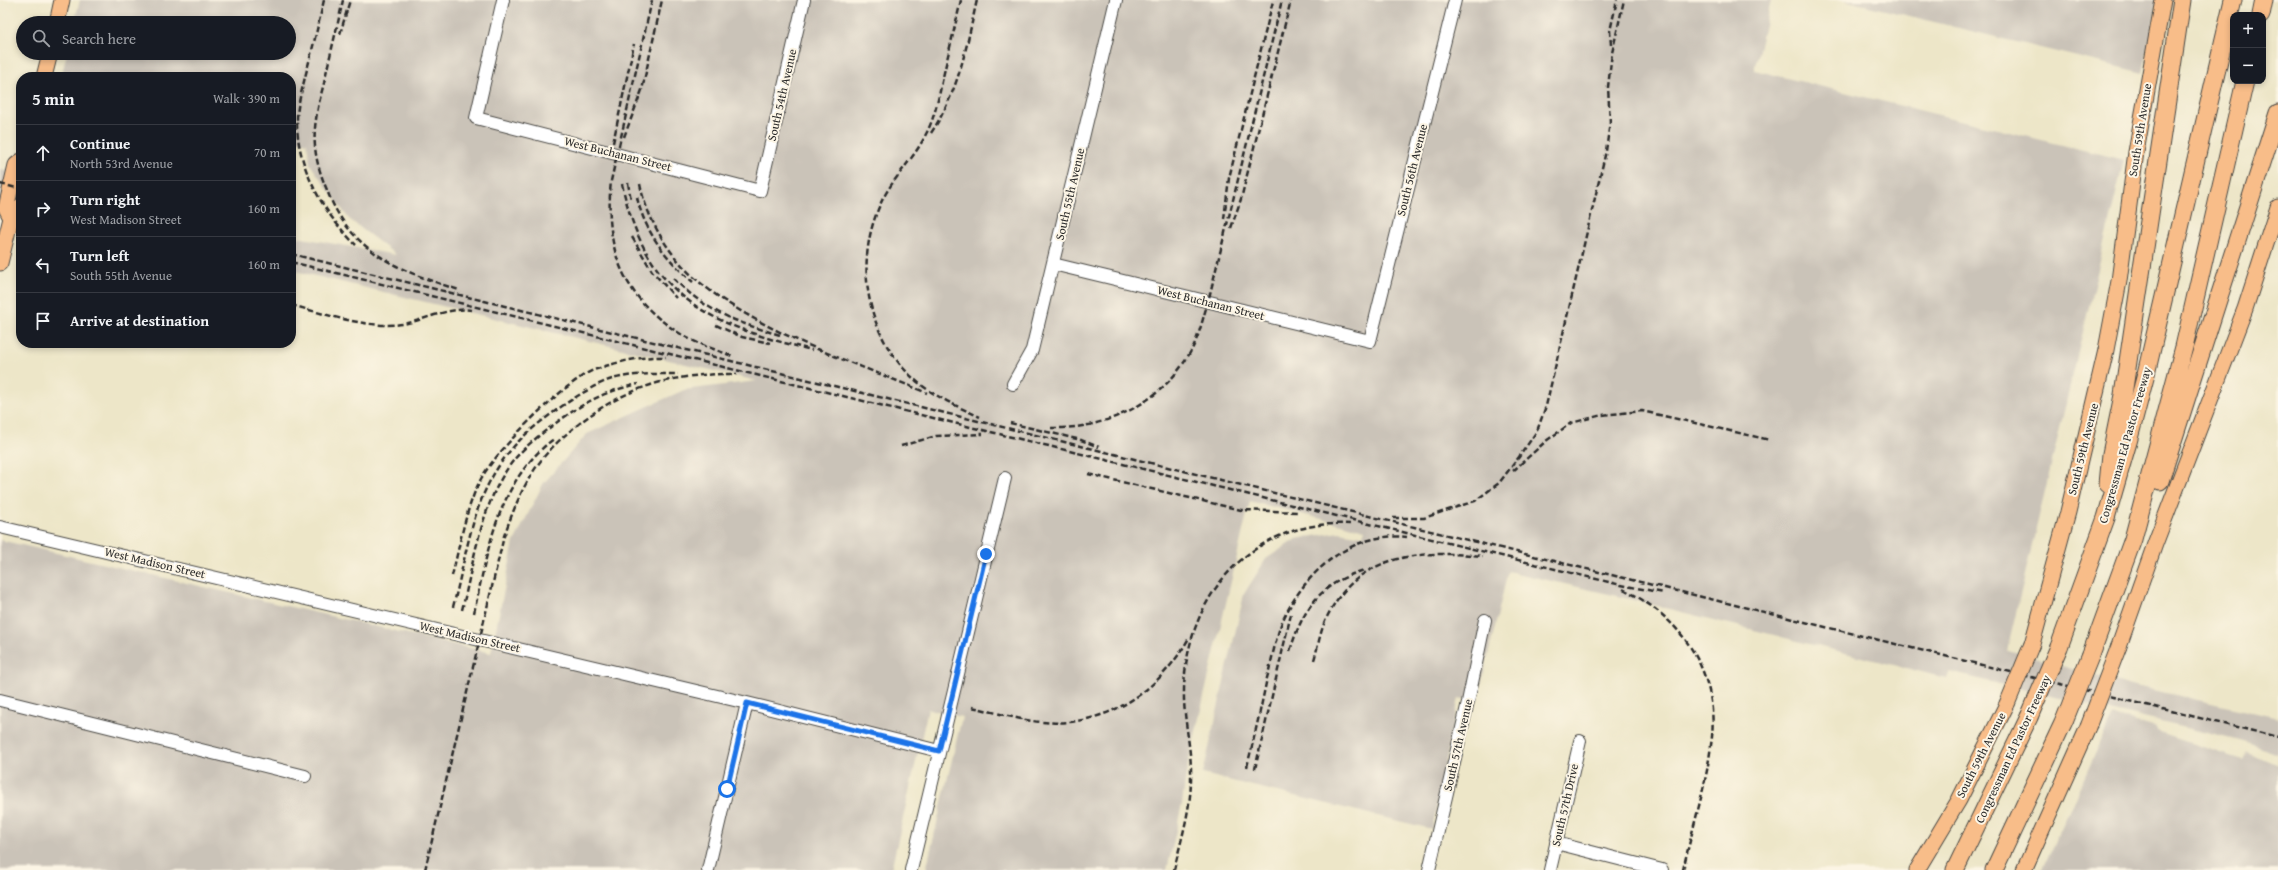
<!DOCTYPE html>
<html lang="en">
<head>
<meta charset="utf-8">
<style>
	:root { --surface:#171b24; --page:#242831; --text:#f1f3f6; --muted:#9ea1a6; --line:#363941 }
	body { margin:0; font-family:"Gentium Book Plus",serif; background:var(--page); color:var(--text) }
	.controls { position:absolute; right:12px; top:12px; display:grid; overflow:hidden; border-radius:8px; box-shadow:0 2px 6px #0003 }
	.controls button { width:36px; height:36px; display:grid; place-items:center; padding:0; border:0; border-bottom:1px solid var(--line); background:var(--surface); color:var(--text); font:20px sans-serif }
	.stop { position:absolute; width:12px; height:12px; margin:-9px; border:3px solid #1a73e8; border-radius:50%; background:#fff }
	.stop.end { background:#1a73e8; border-color:#fff; box-shadow:0 1px 4px #0008 }
	.list { margin:0; padding:0; list-style:none }
	h2 { display:flex; justify-content:space-between; align-items:center; height:52px; margin:0; padding:0 16px; font-size:17px }
	h2 small { font-size:13px; font-weight:400; color:var(--muted) }
	.list li { display:grid; grid-template-columns:26px 1fr auto; gap:12px; align-items:center; box-sizing:border-box; height:56px; padding:0 16px; border-top:1px solid var(--line) }
	.list b { display:block; font-size:15px; white-space:nowrap }
	.list p { margin:0; font-size:13px; white-space:nowrap; color:var(--muted) }
	.list em { font-size:13px; font-style:normal; color:var(--muted) }
	.icon { flex:none; width:22px; height:22px; fill:none; stroke:currentColor; stroke-width:2; stroke-linecap:round; stroke-linejoin:round }
	.map { position:relative; flex:none; width:2278px; height:870px; overflow:hidden }
	.search { position:absolute; background:var(--surface); box-shadow:0 2px 6px #0003; left:16px; top:16px; width:280px; height:44px; display:flex; align-items:center; gap:10px; box-sizing:border-box; padding:0 14px; border-radius:22px; color:var(--muted); font-size:15px }
	.panel { position:absolute; background:var(--surface); box-shadow:0 2px 6px #0003; left:16px; top:72px; width:280px; height:276px; border-radius:16px }
	.map>svg:first-child { display:block }
	.industrial { fill:#cac3b8 }
	.lines { fill:none; stroke-linecap:round; stroke-linejoin:round }
	.minor-casing { stroke:#484743; stroke-width:14 }
	.major-casing { stroke:#484743; stroke-width:17 }
	.highway-casing { stroke:#484743; stroke-width:19 }
	.minor { stroke:#fff; stroke-width:12 }
	.major { stroke:#f8bd89; stroke-width:15 }
	.highway { stroke:#f8bd89; stroke-width:17 }
	.rail { stroke:#2b2b2b; stroke-width:2.5; stroke-dasharray:6 3; stroke-linecap:butt }
	.major-bridge-casing { stroke:#484743; stroke-width:17; stroke-linecap:butt }
	.highway-bridge-casing { stroke:#484743; stroke-width:19; stroke-linecap:butt }
	.major-bridge { stroke:#f8bd89; stroke-width:15 }
	.highway-bridge { stroke:#f8bd89; stroke-width:17 }
	.route { stroke:#1a73e8; stroke-width:5 }
	.labels { text-anchor:middle; stroke-width:4; stroke-linejoin:round; paint-order:stroke }
	.street-label { font-size:12px; fill:#2b2b2b; stroke:#fcf5e5 }
</style>
</head>
<body>
<div class="map">
<svg width="2278" height="870" viewBox="0 0 2278 870">
	<rect width="100%" height="100%" fill="#fcf5e5"/>
	<filter id="ink" filterUnits="userSpaceOnUse"><feTurbulence type="fractalNoise" baseFrequency=".025" numOctaves="2"/><feDisplacementMap in="SourceGraphic" scale="8" xChannelSelector="R" yChannelSelector="G"/><feConvolveMatrix kernelMatrix="1 2 1 2 8 2 1 2 1" color-interpolation-filters="sRGB"/></filter>
	<filter id="wash" filterUnits="userSpaceOnUse"><feTurbulence type="fractalNoise" baseFrequency=".012" numOctaves="4" result="noise"/><feDisplacementMap in="SourceGraphic" scale="16" xChannelSelector="R" yChannelSelector="G"/><feGaussianBlur stdDeviation="0.9" result="paint"/><feColorMatrix in="noise" values="0 0 0 0 0 0 0 0 0 0 0 0 0 0 0 0 0 1.4 0 .05"/><feComposite in="paint" operator="in"/></filter>
	<g filter="url(#wash)">
		<rect width="100%" height="100%" fill="#ede6c8"/>
		<path class="industrial" d="M80 0H1771L1754 70 2124 160 2007 650 2113 681 2278 718V754L2248 743 2102 708 1949 672 1946 678 1613 595 1508 571 1477 702 1459 698 1432 829 1203 774 1244 594 1266 559 1296 539 1339 532 1363 536 1365 530 1250 501 1186 773 1182 804 1167 870H926L962 717 928 709 891 870H0V540L491 653 514 542 543 484 587 434 684 390 757 381 291 270V236L396 255 349 219 310 164 307 143 291 139V77H61L67 53H289V23H74Z
			M1844 0H2158L2143 73Z
			M0 169 21 172V205L0 202Z
			M2113 715 2156 728V732L2243 760 2247 752 2278 765V870H2042Z"/>
	</g>
	<g filter="url(#ink)">
		<g class="lines">
			<g class="minor-casing">
				<path id="minor" d="M503 0 476 118 760 191 804 0
					M1053 264 1370 341 1455 0
					M1013 384 1032 350 1116 0
					M0 527 747 703 939 751
					M0 700 305 776
					M1556 843 1662 870
					M708 870 747 703
					M911 870 1005 478
					M1429 870 1468 702 1485 620
					M1550 870 1580 741"/>
			</g>
			<g class="major-casing">
				<path id="major" d="M57 23 62 0
					M44 77 50 53
					M11 218 20 211 21 206
					M0 263 11 218 6 208 16 165 21 161
					M2032 644 2068 512 2106 350 2119 281 2136 152 2163 0
					M2119 646 2155 544 2245 309 2278 207
					M1917 870 1959 800 2007 704
					M2024 870 2088 727"/>
			</g>
			<g class="highway-casing">
				<path id="highway" d="M2261 15 2264 0
					M2160 481 2278 113
					M2108 484 2111 454 2123 395 2182 0
					M2059 647 2106 518 2128 442 2146 374 2233 0
					M2091 654 2133 539 2184 347 2245 81
					M1955 870 2029 717
					M1994 870 2064 721"/>
			</g>
			<use href="#minor" class="minor"/>
			<use href="#major" class="major"/>
			<use href="#highway" class="highway"/>
			<path class="rail" d="M324 0C318 26 312 51 305 77 302 91 297 105 297 119 296 166 323 213 356 245
				M343 0C337 28 330 55 324 83 319 102 313 125 315 146 316 161 321 176 327 190 350 252 400 271 459 290
				M652 0 611 181C604 249 623 300 684 336 699 345 718 350 734 357
				M961 0C955 26 949 51 943 77 939 96 935 117 926 134 914 160 891 179 880 205 852 267 868 346 924 387 942 400 961 408 980 417
				M340 34 350 0
				M1611 45 1610 31 1617 0
				M931 133C959 91 966 48 977 0
				M624 137 642 90 662 0
				M613 143 634 44
				M628 183 631 200
				M0 184 21 189
				M622 184C646 296 708 325 812 350
				M640 184C647 220 670 257 698 281 760 333 853 362 927 393
				M637 197C644 231 667 260 693 282
				M1224 219 1229 178 1273 1
				M1231 228 1241 199 1291 0
				M632 237 652 271 676 298
				M291 254 2278 737
				M291 262 1621 585 1664 593
				M673 278C707 312 735 322 780 335
				M291 305C326 314 366 329 403 324 426 320 447 307 472 310
				M716 325 742 337 770 343
				M1010 423 1081 440 1099 447
				M1051 428C1108 430 1165 401 1192 349 1200 334 1203 317 1208 302L1282 0
				M901 446 936 436 983 434
				M1513 471 1546 441 1571 423 1602 415 1642 411 1770 440
				M1088 474 1241 510 1299 512
				M1393 518H1424L1475 501 1499 483 1519 457 1537 431 1546 406 1606 151 1610 122 1608 87 1612 53 1624 0
				M452 576C460 544 466 506 482 477 499 448 564 382 594 370 616 362 642 356 666 357
				M1623 589C1684 619 1721 676 1711 745 1706 787 1692 829 1683 870
				M453 607C463 569 469 526 485 491 493 473 506 454 519 441 537 422 585 388 609 380 631 373 655 374 678 374
				M462 610C474 561 481 502 513 461 525 446 541 434 556 423 585 402 603 392 638 384
				M474 613C488 549 498 480 555 438
				M1290 651C1303 608 1320 584 1364 570
				M1314 660C1318 647 1320 632 1326 619 1357 553 1419 550 1483 556
				M972 707C995 712 1018 720 1041 722 1105 728 1159 692 1189 638
				M1247 767C1254 738 1261 708 1267 678 1272 660 1275 640 1282 622 1304 573 1350 531 1407 537
				M1255 769 1291 614
				M425 870 504 536C512 514 520 492 533 472 544 454 560 439 576 426 626 386 674 373 737 374
				M1174 870C1181 840 1191 809 1191 778 1192 748 1183 719 1184 690 1186 595 1252 519 1350 524"/>
			<g class="major-bridge-casing">
				<path id="major-bridge" d="M2007 704 2032 644
					M2088 727 2119 646"/>
			</g>
			<g class="highway-bridge-casing">
				<path id="highway-bridge" d="M2029 717 2059 647
					M2064 721 2091 654"/>
			</g>
			<use href="#major-bridge" class="major-bridge"/>
			<use href="#highway-bridge" class="highway-bridge"/>
		</g>
	</g>
	<g class="lines" filter="url(#ink)">
		<path class="route" d="M727 789 747 703 939 751 986 554"/>
	</g>
	<g class="labels">
		<g class="street-label">
			<text transform="translate(782 95) rotate(-77)" y="4">South 54th Avenue</text>
			<text transform="translate(2140 130) rotate(-81)" y="4">South 59th Avenue</text>
			<text transform="translate(618 154) rotate(14)" y="4">West Buchanan Street</text>
			<text transform="translate(1412 170) rotate(-76)" y="4">South 56th Avenue</text>
			<text transform="translate(1070 194) rotate(-77)" y="4">South 55th Avenue</text>
			<text transform="translate(1211 303) rotate(14)" y="4">West Buchanan Street</text>
			<text transform="translate(2125 445) rotate(-74)" y="4">Congressman Ed Pastor Freeway</text>
			<text transform="translate(2083 449) rotate(-76)" y="4">South 59th Avenue</text>
			<text transform="translate(155 563) rotate(13)" y="4">West Madison Street</text>
			<text transform="translate(470 637) rotate(13)" y="4">West Madison Street</text>
			<text transform="translate(1458 745) rotate(-77)" y="4">South 57th Avenue</text>
			<text transform="translate(2013 749) rotate(-65)" y="4">Congressman Ed Pastor Freeway</text>
			<text transform="translate(1981 755) rotate(-63)" y="4">South 59th Avenue</text>
			<text transform="translate(1565 805) rotate(-77)" y="4">South 57th Drive</text>
		</g>
	</g>
</svg>
<div class="controls">
<button>+</button>
<button>−</button>
</div>
<div class="stop" style="left:727px;top:789px"></div>
<div class="stop end" style="left:986px;top:554px"></div>
<div class="search"><svg class="icon" aria-label="search" viewBox="0 0 24 24"><circle cx="10" cy="10" r="6"/><path d="M15 15l6 6"/></svg>Search here</div>
<section class="panel">
<h2>5 min<small>Walk · 390 m</small></h2>
<ul class="list">
<li><svg class="icon" aria-label="ahead" viewBox="0 0 24 24"><path d="M12 20V5M6 11l6-6 6 6"/></svg><div><b>Continue</b><p>North 53rd Avenue</p></div><em>70 m</em></li>
<li><svg class="icon" aria-label="right" viewBox="0 0 24 24"><path d="M7 20v-9h11M14 6l5 5-5 5"/></svg><div><b>Turn right</b><p>West Madison Street</p></div><em>160 m</em></li>
<li><svg class="icon" aria-label="left" viewBox="0 0 24 24"><path d="M17 20v-9H6M10 6l-5 5 5 5"/></svg><div><b>Turn left</b><p>South 55th Avenue</p></div><em>160 m</em></li>
<li><svg class="icon" aria-label="arrive" viewBox="0 0 24 24"><path d="M6 21V4h12l-3 4 3 4H6"/></svg><div><b>Arrive at destination</b></div></li>
</ul>
</section>
</div>
</body>
</html>
